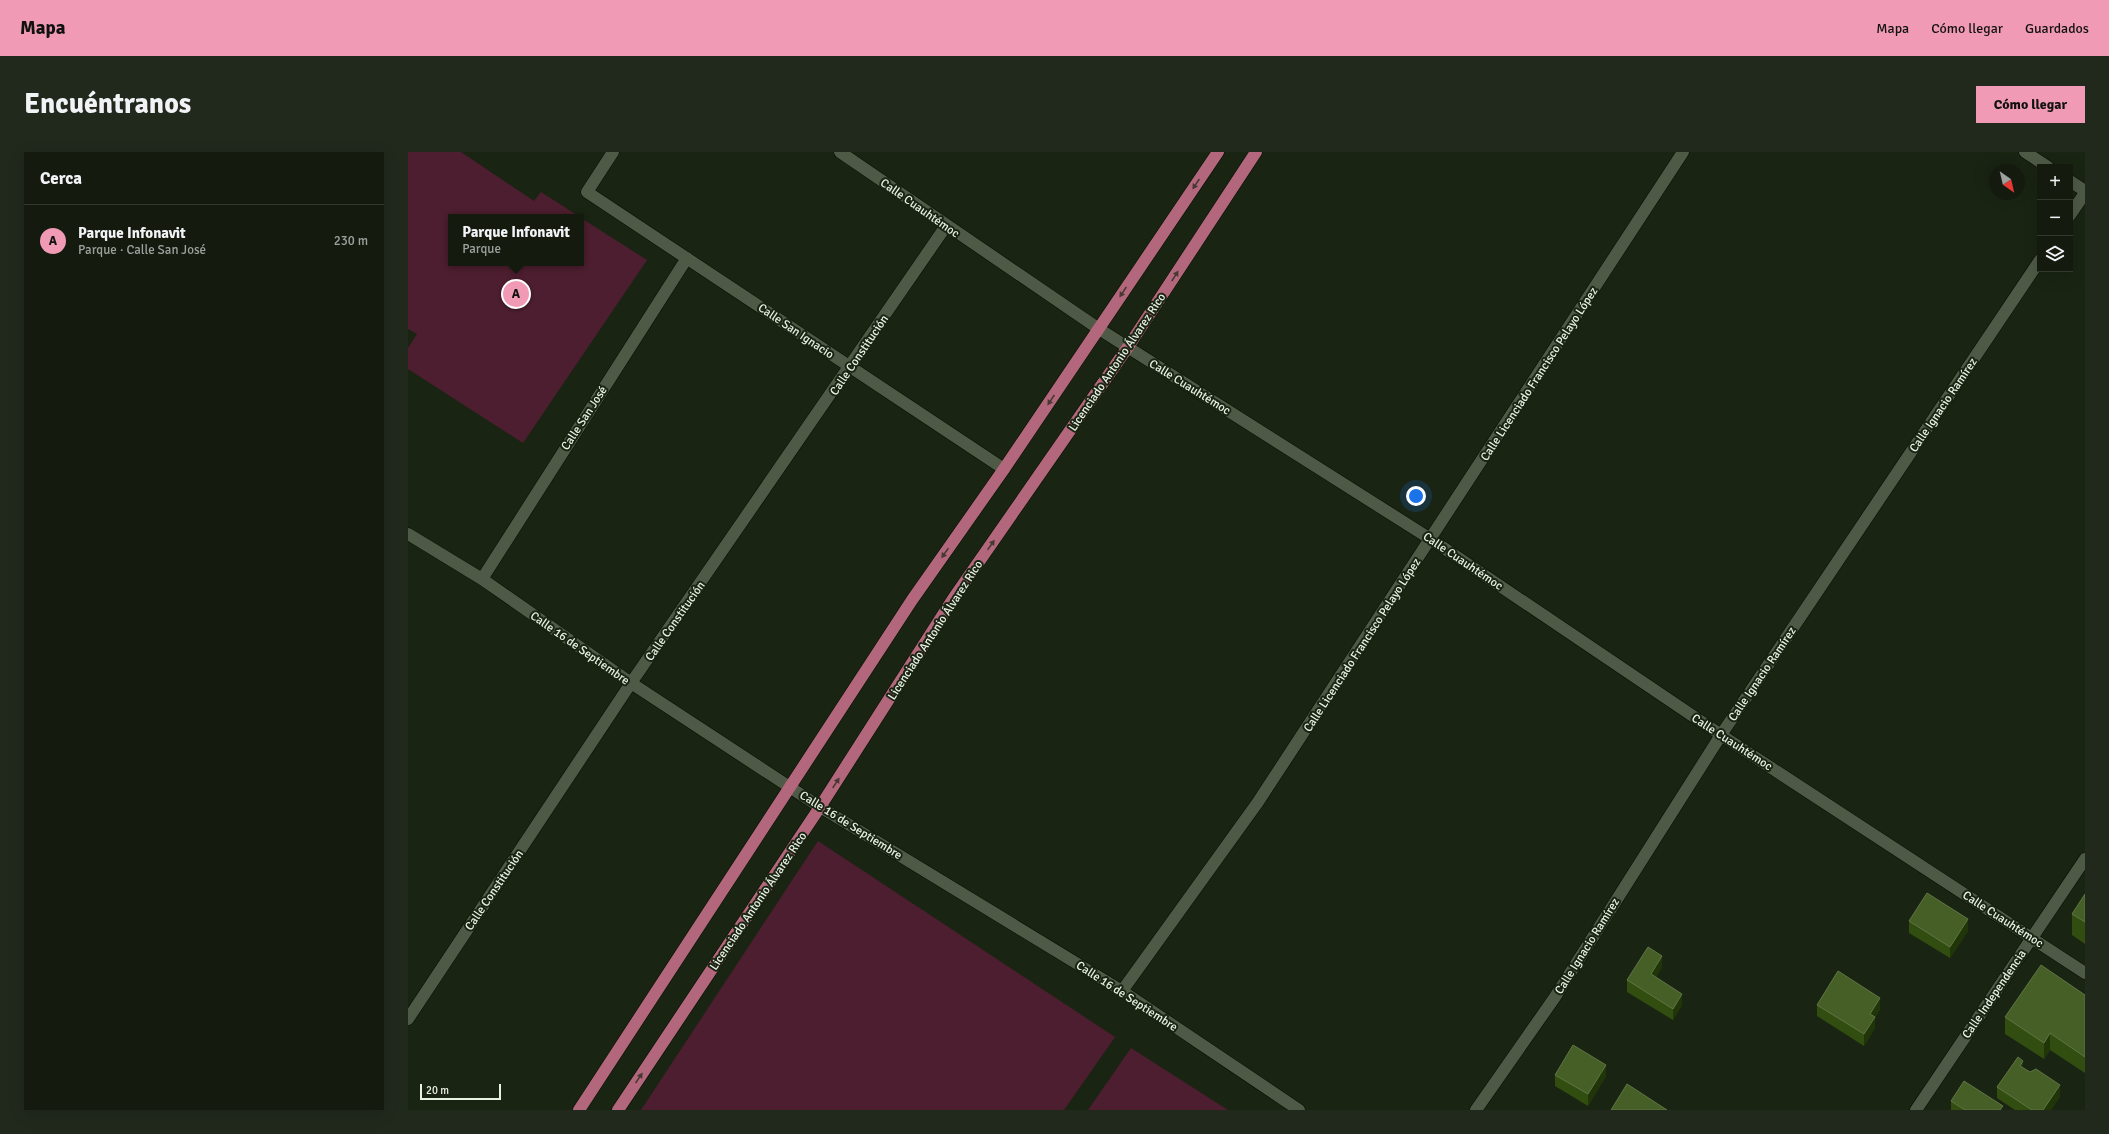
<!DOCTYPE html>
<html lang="es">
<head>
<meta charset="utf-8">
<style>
	:root { --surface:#141b0e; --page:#21281c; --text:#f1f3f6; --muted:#9da19e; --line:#33392e; --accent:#f09ab5 }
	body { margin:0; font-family:Signika,sans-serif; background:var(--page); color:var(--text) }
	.controls { position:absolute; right:12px; top:12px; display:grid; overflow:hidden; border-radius:0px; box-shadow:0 4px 16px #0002 }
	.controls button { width:36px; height:36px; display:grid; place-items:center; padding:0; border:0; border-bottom:1px solid var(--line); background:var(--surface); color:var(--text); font:20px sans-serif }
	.compass { position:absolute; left:1581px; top:12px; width:36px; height:36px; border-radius:50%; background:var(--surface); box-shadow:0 4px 16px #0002; rotate:146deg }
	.scale { position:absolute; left:12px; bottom:10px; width:81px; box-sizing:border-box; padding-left:4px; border:2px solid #e9f0e4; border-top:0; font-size:11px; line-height:14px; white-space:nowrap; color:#e9f0e4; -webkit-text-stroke:3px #1a2413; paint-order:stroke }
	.you { position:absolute; left:1008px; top:344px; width:14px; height:14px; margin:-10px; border:3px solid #fff; border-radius:50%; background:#1a73e8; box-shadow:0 0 0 6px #1a73e833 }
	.badge { display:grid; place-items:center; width:26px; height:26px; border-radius:50%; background:var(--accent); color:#111; font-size:13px; font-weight:700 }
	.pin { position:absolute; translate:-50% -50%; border:2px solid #fff; box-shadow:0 1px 4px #0006 }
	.popup { position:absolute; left:40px; top:62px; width:136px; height:52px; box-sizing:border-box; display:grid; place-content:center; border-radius:0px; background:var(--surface); filter:drop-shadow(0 1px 3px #0005); font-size:13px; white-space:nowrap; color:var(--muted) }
	.popup b { font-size:15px; color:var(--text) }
	.popup::after { content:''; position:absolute; left:50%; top:100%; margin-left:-8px; border:8px solid transparent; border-top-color:var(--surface) }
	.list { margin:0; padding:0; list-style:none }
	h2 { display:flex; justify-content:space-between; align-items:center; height:52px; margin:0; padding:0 16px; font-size:17px }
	h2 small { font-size:13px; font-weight:400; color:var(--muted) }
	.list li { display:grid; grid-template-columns:26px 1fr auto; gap:12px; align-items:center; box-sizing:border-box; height:72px; padding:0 16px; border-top:1px solid var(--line) }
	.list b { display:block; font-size:15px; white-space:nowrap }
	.list p { margin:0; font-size:13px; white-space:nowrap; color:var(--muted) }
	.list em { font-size:13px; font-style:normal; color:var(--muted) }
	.icon { flex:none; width:22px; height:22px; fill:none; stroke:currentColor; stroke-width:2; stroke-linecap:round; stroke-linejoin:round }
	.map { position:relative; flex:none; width:1677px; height:958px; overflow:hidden; border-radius:0px }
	header { display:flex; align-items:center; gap:24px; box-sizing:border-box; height:56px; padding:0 20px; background:var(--accent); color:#111 }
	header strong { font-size:19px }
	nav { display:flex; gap:22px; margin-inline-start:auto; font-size:14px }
	.intro { display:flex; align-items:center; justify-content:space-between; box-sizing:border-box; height:96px; padding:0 24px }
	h1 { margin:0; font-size:28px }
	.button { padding:10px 18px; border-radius:0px; background:var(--accent); color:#111; font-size:14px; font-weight:700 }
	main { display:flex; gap:24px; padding:0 24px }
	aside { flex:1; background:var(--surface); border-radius:0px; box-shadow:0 4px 16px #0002 }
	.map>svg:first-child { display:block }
	.green { fill:#4d1e2f }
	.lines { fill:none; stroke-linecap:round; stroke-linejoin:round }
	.minor-casing { stroke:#050d01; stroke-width:13 }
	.major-casing { stroke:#050d01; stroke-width:13 }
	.minor { stroke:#4e5946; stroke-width:12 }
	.major { stroke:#b3677c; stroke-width:12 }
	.wall { fill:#324d10 }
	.shaded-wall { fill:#203508 }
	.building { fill:#455f27; stroke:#5f7644 }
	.oneway { fill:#483832 }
	.labels { text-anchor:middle; stroke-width:4; stroke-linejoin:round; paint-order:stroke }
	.street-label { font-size:12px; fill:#e9f0e4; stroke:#1a2413 }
</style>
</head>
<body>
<header>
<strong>Mapa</strong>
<nav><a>Mapa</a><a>Cómo llegar</a><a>Guardados</a></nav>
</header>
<div class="intro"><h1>Encuéntranos</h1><a class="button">Cómo llegar</a></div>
<main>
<aside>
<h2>Cerca<small></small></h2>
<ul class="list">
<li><span class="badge">A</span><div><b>Parque Infonavit</b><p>Parque · Calle San José</p></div><em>230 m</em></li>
</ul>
</aside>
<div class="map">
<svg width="1677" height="958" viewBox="0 0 1677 958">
	<rect width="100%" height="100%" fill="#1a2413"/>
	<path class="green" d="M0 0H53L126 49 133 40 172 65H43V111H173V66L239 108 115 291 0 217V196L9 182 0 177Z
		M410 689 707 885 656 958H233Z
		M723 896 820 958H680Z"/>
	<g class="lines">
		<g class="minor-casing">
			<path id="minor" d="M205 0 179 40 596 317
				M432 0 691 177 1024 388 1313 583 1677 821
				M1617 0 1640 15
				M1662 29 1677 39
				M1662 63 1677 41
				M0 382 74 427 223 531 412 655 714 839 891 958
				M74 427 279 106
				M714 839 850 650 1275 0
				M0 867 223 531 538 74
				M1068 958 1147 845 1313 583 1632 108
				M1508 958 1677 707"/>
		</g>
		<g class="major-casing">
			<path id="major" d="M171 958 504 448 596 317 810 0
				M210 958 412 655 545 447 720 195 848 0"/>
		</g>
		<use href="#minor" class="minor"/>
		<use href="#major" class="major"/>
	</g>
	<path class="wall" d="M1677 742V792L1664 783V762Z
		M1501 769 1560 779 1542 806 1501 781Z
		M1254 815 1248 825 1274 853 1265 868 1219 840V828Z
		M1677 843V921L1642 898 1636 907 1597 882V865Z
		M1409 853 1472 857 1467 866V876L1456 894 1409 864Z
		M1615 916 1652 944 1643 958H1607L1589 946V935Z
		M1147 923 1198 924 1180 954 1147 934Z
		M1543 949 1595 958H1543Z"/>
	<path class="shaded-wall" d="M1560 767V779L1542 806V795Z
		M1254 804V815L1243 834V822Z
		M1274 842V853L1265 868V857Z
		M1472 846V857L1467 866V876L1456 894V882L1462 862Z
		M1642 881V898L1636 907V891Z
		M1615 909V920L1612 914Z
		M1198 913V924L1180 954V942Z
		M1652 933V944L1643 958H1635Z"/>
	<path class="building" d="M1519 741 1560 767 1542 795 1501 769Z
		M1677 742V770L1664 762Z
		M1240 795 1254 804 1243 822 1274 842 1265 857 1219 828Z
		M1633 813 1677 843V905L1642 881 1636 891 1597 865Z
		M1430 819 1472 846 1462 862 1467 865 1456 882 1409 853Z
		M1165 893 1198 913 1180 942 1147 923Z
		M1610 905 1615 909 1612 914 1622 920 1628 917 1652 933 1635 958H1624L1589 935Z
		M1556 929 1595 954 1592 958H1557L1543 949Z
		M1219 932 1259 958H1203Z"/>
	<defs><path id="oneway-solid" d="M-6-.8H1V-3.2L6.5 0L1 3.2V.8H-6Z"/></defs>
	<g class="oneway">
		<use href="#oneway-solid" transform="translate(788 32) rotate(124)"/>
		<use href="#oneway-solid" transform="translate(767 124) rotate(-57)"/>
		<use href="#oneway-solid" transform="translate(715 140) rotate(124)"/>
		<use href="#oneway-solid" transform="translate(643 248) rotate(124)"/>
		<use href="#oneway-solid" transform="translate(583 393) rotate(-55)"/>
		<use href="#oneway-solid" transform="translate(537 401) rotate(125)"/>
		<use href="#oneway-solid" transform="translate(428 631) rotate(-57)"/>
		<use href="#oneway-solid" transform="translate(231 926) rotate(-56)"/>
	</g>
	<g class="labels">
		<g class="street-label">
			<text transform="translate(512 56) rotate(35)" y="4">Calle Cuauhtémoc</text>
			<text transform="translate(388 179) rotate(34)" y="4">Calle San Ignacio</text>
			<text transform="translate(451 203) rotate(-56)" y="4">Calle Constitución</text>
			<text transform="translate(709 210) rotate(-56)" y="4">Licenciado Antonio Álvarez Rico</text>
			<text transform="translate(1131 222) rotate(-57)" y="4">Calle Licenciado Francisco Pelayo López</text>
			<text transform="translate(782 235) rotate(32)" y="4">Calle Cuauhtémoc</text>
			<text transform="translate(1535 253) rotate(-56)" y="4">Calle Ignacio Ramírez</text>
			<text transform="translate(176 266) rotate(-57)" y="4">Calle San José</text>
			<text transform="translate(1055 409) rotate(34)" y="4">Calle Cuauhtémoc</text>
			<text transform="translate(267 469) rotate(-55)" y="4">Calle Constitución</text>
			<text transform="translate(527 478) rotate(-57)" y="4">Licenciado Antonio Álvarez Rico</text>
			<text transform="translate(954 493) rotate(-57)" y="4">Calle Licenciado Francisco Pelayo López</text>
			<text transform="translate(172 496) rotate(35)" y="4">Calle 16 de Septiembre</text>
			<text transform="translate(1354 522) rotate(-56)" y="4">Calle Ignacio Ramírez</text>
			<text transform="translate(1324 590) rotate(33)" y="4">Calle Cuauhtémoc</text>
			<text transform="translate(443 673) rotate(32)" y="4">Calle 16 de Septiembre</text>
			<text transform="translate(86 738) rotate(-56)" y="4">Calle Constitución</text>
			<text transform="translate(350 749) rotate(-56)" y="4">Licenciado Antonio Álvarez Rico</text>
			<text transform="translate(1595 767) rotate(33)" y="4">Calle Cuauhtémoc</text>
			<text transform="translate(1179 794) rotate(-58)" y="4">Calle Ignacio Ramírez</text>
			<text transform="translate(1586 842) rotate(-56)" y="4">Calle Independencia</text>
			<text transform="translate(719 844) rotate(33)" y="4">Calle 16 de Septiembre</text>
		</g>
	</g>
</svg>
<div class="controls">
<button>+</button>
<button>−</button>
<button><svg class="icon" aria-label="layers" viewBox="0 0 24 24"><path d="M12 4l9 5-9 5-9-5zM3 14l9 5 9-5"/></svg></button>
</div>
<svg class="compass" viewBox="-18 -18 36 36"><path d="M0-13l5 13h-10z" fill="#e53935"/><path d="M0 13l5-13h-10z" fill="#9da19e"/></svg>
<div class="scale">20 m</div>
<div class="you"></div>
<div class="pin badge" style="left:108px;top:142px">A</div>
<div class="popup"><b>Parque Infonavit</b>Parque</div>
</div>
</main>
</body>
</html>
